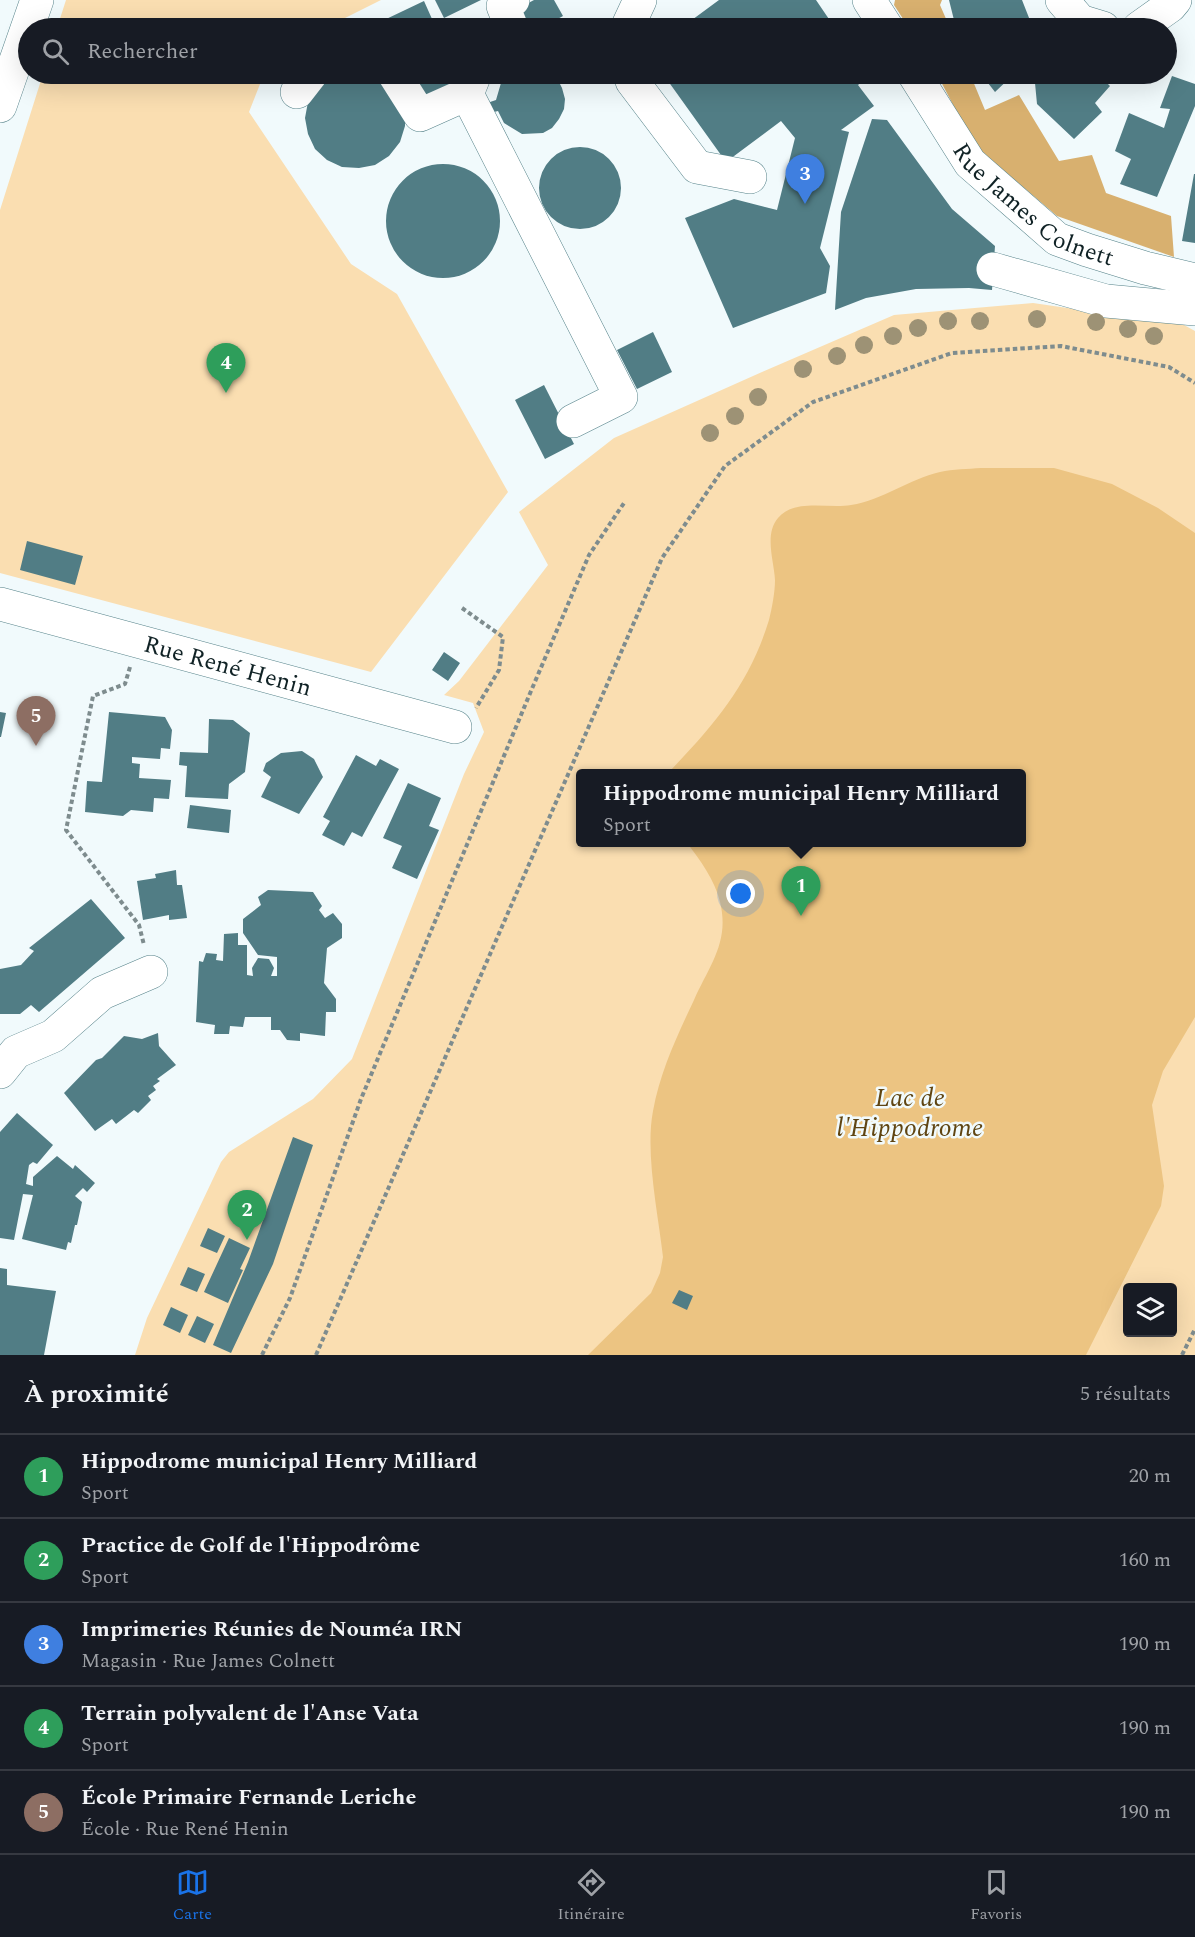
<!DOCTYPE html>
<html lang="fr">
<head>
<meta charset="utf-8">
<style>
	:root { --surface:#171b24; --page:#20242c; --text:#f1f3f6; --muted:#9ea1a6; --line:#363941; --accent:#1a73e8 }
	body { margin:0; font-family:Spectral,serif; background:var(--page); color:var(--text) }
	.controls { position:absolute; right:18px; bottom:18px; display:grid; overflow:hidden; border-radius:6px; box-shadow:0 6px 24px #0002 }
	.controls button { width:54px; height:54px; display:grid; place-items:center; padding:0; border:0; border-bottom:2px solid var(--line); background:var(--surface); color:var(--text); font:30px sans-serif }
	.you { position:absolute; left:741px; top:894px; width:21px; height:21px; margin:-15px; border:4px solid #fff; border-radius:50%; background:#1a73e8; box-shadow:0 0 0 9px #1a73e833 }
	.badge { display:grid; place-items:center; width:39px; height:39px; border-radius:50%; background:var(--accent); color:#fff; font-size:20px; font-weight:700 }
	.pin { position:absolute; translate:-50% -50px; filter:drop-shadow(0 2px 3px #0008) }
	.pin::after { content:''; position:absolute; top:32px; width:21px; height:18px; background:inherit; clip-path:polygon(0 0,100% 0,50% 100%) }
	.popup { position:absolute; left:576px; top:769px; width:450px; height:78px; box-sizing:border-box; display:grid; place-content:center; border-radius:6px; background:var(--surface); filter:drop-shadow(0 2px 4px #0005); font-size:20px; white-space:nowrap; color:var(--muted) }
	.popup b { font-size:22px; color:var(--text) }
	.popup::after { content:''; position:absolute; left:50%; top:100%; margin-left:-12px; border:12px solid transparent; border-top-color:var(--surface) }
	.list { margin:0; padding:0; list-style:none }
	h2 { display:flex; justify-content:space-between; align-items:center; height:78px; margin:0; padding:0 24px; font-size:26px }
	h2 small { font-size:20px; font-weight:400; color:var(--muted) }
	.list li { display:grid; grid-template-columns:39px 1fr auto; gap:18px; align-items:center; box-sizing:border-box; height:84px; padding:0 24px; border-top:2px solid var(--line) }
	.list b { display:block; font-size:22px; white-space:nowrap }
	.list p { margin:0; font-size:20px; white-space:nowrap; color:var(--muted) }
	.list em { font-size:20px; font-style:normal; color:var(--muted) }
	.icon { flex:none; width:33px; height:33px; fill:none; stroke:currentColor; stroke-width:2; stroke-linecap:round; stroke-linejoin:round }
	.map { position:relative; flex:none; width:1195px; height:1355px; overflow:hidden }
	.search { position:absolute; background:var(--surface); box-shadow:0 6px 24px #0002; left:18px; right:18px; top:18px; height:66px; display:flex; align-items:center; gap:15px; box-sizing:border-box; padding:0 21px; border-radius:33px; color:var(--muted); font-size:22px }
	.sheet { height:498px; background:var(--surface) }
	nav { display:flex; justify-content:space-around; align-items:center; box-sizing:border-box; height:84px; border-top:2px solid var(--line); background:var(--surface); font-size:16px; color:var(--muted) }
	nav a { display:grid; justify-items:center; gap:3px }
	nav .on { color:var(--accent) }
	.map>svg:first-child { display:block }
	.green { fill:#fadeb1; fill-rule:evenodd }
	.forest { fill:#d8b06f }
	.water { fill:#ecc482 }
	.building { fill:#517d85 }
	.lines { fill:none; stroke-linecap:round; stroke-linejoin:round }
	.minor-casing { stroke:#558289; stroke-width:34 }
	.major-casing { stroke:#558289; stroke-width:34 }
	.path { stroke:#7e8c8e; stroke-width:4; stroke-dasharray:4.5 3; stroke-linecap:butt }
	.minor { stroke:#fff; stroke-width:33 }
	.major { stroke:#fff; stroke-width:33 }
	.tree { fill:#9d9275 }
	.labels { text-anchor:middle; stroke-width:5; stroke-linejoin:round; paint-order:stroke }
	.street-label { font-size:24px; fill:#102225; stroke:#f1fafc }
	.water-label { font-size:26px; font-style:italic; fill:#604512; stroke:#f1fafc }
</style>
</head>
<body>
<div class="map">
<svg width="1195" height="1355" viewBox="0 0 1195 1355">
	<rect width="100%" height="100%" fill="#f1fafc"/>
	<path class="green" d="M66 0H381L325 28H57Z
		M43 74H264L249 112 351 264 397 294 508 492 371 672 0 573V210Z
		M1033 303 1184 325 1195 331V1355H135L147 1318 221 1162 229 1152 313 1099 352 1059 464 774 484 732 473 703 444 695 459 681 548 565 519 512 614 438 762 372 894 315ZM580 774H1022V842H580ZM1128 1288H1172V1332H1128Z"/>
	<path class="forest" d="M895 0H942L940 5 950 28H909L894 5Z
		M937 74H970L985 110 1019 95 1059 161 1092 155 1106 193 1171 216 1174 257 1057 216 974 145Z"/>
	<path class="water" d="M981 468H1054L1112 484 1158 508 1195 533V1017L1163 1071 1152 1105 1164 1186 1161 1206 1086 1355H588L651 1293 660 1273 663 1257C658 1213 645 1153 653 1111 660 1072 677 1036 694 1000 709 966 730 942 720 902 715 880 700 860 687 843L1022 842V774L668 773C714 725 749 685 769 620 772 608 775 592 775 580 774 561 764 534 778 518 795 498 828 509 851 505 883 500 909 479 940 472 953 469 968 469 981 468Z"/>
	<path class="building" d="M435 0H481L444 18Z
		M534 0H554L563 16 541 28H530L519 8Z
		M719 0H816L835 28H681Z
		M949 0H1022L1033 28H956Z
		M424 1 436 28H385L382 21Z
		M334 74H378L389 80 405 110V126L400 142 389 156 375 165 359 168 342 167 327 160 315 149 308 134 305 118 308 102 327 76Z
		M406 74H457L460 79 419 100Z
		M510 74H551L557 78 562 88 565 99 564 109 559 119 552 128 543 133 522 134 504 123 498 111 490 113 487 103 496 100 501 83Z
		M663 74H866L868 76 858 85 874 106 841 130 849 132 820 248 830 266 826 293 733 328 685 218 734 199 777 210 795 138 781 121 726 162Z
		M981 74H1014L995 92Z
		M1045 74H1098L1110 86 1095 103 1102 112 1074 139 1037 104 1035 83Z
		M1172 76 1195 84V106L1157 197 1120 184 1131 159 1115 151 1129 113 1164 128 1170 109 1160 108Z
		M872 119 887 120 952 209 995 246 992 290 969 288 916 289 866 298 835 310 841 212Z
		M539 188a41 41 0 1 1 82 0a41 41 0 1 1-82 0Z
		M386 221a57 57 0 1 1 114 0a57 57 0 1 1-114 0Z
		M1194 174H1195V243L1182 241Z
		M653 332 672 372 637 389 617 350Z
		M544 385 574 444 545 459 515 400Z
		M27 541 83 556 75 585 20 570Z
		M444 652 460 663 448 681 432 670Z
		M0 712 6 713 1 737H0Z
		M109 712 165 717 172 730 170 749 161 748 160 759 132 757V763L140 764 139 778 171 780 169 799 154 798 153 812 131 810 123 816 85 812 87 781 102 782Z
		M209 719 233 720 250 733 245 772 229 784 228 799 185 797 187 766 179 765 180 752 208 753Z
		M302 751 314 759 323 777 299 814 261 797 271 777 263 771 266 763 281 753Z
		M356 755 376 766 380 759 399 769 362 837 352 832 344 846 322 835 330 821 323 817Z
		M408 783 441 798 429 826 439 830 417 879 392 868 402 846 383 838Z
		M190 805 231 810 229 833 187 828Z
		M176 870 177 885H182L187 918 169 920V915L143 920 137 881 156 878 155 874Z
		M268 890 313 892 322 906 319 910 325 918 333 913 342 924V938L327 948 324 983 336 999V1012H326L325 1036 300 1033V1041L287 1040 280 1030H271V1017H245L243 1027 230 1026 229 1034H214L215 1025 196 1022 199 961 203 962 206 953 217 954 216 960 223 961 224 934 238 933V945H247V975L253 976 252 968 258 958 269 959 274 968 271 976H277V957L258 955 243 933V919L261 905 258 897Z
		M91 899 125 938 39 1012 31 1005 20 1014H0V969L21 965 34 951 29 948Z
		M158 1033 159 1046 176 1065 157 1079 160 1081 153 1086 156 1090 148 1096 151 1100 138 1113 134 1110 116 1124 112 1119 95 1131 64 1093 96 1060 102 1058 124 1036 142 1039Z
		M17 1113 53 1145 37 1164 33 1162 29 1165 26 1184 33 1186V1177L57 1156 73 1169 75 1165 95 1183 87 1192 83 1188 75 1196 82 1202 77 1225H75L71 1243 68 1242 66 1250 22 1239 33 1195 23 1194 14 1240 0 1238V1132Z
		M293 1137 313 1145 273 1264 231 1353 213 1345 248 1262Z
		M208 1228 225 1236 217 1253 200 1246Z
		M229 1238 250 1248 240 1269 243 1270 228 1303 204 1292Z
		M188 1267 205 1274 197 1292 180 1285Z
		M0 1268 7 1269V1285L56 1291 44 1355H0Z
		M679 1290 693 1296 687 1310 672 1303Z
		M171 1307 188 1315 180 1333 163 1325Z
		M197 1316 214 1324 205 1343 188 1335Z"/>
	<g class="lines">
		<g class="minor-casing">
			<g id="minor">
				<path d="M1062 0 1080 21 1103 28"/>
				<path d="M512 28 503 6 513 0"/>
				<path d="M627 28 640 0"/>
				<path d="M1139 28 1170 6 1175 0"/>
				<path d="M394 74 420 115 467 94"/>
				<path d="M475 74 467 94 621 397 573 421"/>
				<path d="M630 74 632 81 697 167 750 177"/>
				<path d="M297 92 311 74"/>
				<path d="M0 106 37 0"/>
				<path d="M993 269 1106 301 1195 309"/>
				<path id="s1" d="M0 604 455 727"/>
				<path d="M0 1072 16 1052 53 1036 102 993 151 972"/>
			</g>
		</g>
		<g class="major-casing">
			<g id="major">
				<path d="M869 0 887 28"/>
				<path id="s2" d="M914 74 970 163 1057 239 1087 250 1145 268 1195 280"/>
			</g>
		</g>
		<path class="path" d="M462 608 503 637 499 670 476 708
			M130 667 125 684 93 696 66 830 139 925 144 945
			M262 1355 290 1298 361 1099 531 691 589 555 624 503
			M316 1355 662 558 725 466 813 402 952 353 1061 346 1169 367 1195 383
			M1182 1355 1195 1329"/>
		<use href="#minor" class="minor"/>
		<use href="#major" class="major"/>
	</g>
	<g class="tree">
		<circle cx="1037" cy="319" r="9"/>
		<circle cx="948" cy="321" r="9"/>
		<circle cx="980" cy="321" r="9"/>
		<circle cx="1096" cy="322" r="9"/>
		<circle cx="918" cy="328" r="9"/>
		<circle cx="1128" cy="329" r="9"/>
		<circle cx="893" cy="336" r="9"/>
		<circle cx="1154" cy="336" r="9"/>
		<circle cx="864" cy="345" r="9"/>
		<circle cx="837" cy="356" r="9"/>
		<circle cx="803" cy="369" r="9"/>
		<circle cx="758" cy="397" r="9"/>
		<circle cx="735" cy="416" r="9"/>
		<circle cx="710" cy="433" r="9"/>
	</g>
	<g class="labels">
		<g class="street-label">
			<text dy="8" stroke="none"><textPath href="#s2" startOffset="182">Rue James Colnett</textPath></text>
			<text dy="8" stroke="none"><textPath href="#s1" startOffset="236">Rue René Henin</textPath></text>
		</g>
		<g class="water-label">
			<text x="910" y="1106">Lac de<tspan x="910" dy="30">l'Hippodrome</tspan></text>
		</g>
	</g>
</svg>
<div class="controls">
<button><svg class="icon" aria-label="layers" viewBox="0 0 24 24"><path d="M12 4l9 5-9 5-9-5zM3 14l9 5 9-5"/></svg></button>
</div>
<div class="you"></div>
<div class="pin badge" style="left:801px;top:916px;background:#2e9e5b">1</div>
<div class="popup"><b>Hippodrome municipal Henry Milliard</b>Sport</div>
<div class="pin badge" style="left:247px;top:1240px;background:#2e9e5b">2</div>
<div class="pin badge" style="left:805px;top:204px;background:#3f7fe0">3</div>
<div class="pin badge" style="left:226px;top:393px;background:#2e9e5b">4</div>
<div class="pin badge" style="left:36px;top:746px;background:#8d6e63">5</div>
<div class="search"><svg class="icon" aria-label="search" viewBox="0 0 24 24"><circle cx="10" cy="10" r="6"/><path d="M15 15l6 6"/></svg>Rechercher</div>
</div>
<section class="sheet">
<h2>À proximité<small>5 résultats</small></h2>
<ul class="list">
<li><span class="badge" style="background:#2e9e5b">1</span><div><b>Hippodrome municipal Henry Milliard</b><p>Sport</p></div><em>20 m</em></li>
<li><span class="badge" style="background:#2e9e5b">2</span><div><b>Practice de Golf de l'Hippodrôme</b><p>Sport</p></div><em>160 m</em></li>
<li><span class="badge" style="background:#3f7fe0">3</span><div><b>Imprimeries Réunies de Nouméa IRN</b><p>Magasin · Rue James Colnett</p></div><em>190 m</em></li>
<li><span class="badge" style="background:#2e9e5b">4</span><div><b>Terrain polyvalent de l'Anse Vata</b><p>Sport</p></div><em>190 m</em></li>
<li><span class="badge" style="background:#8d6e63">5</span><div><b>École Primaire Fernande Leriche</b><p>École · Rue René Henin</p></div><em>190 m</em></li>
</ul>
</section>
<nav>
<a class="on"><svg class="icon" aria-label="map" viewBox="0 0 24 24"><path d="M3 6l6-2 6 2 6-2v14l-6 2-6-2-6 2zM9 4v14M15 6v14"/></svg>Carte</a>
<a><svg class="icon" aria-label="directions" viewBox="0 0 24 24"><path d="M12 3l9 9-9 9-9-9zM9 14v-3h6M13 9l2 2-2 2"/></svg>Itinéraire</a>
<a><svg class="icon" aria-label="saved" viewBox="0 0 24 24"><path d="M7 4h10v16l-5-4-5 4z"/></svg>Favoris</a>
</nav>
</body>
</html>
